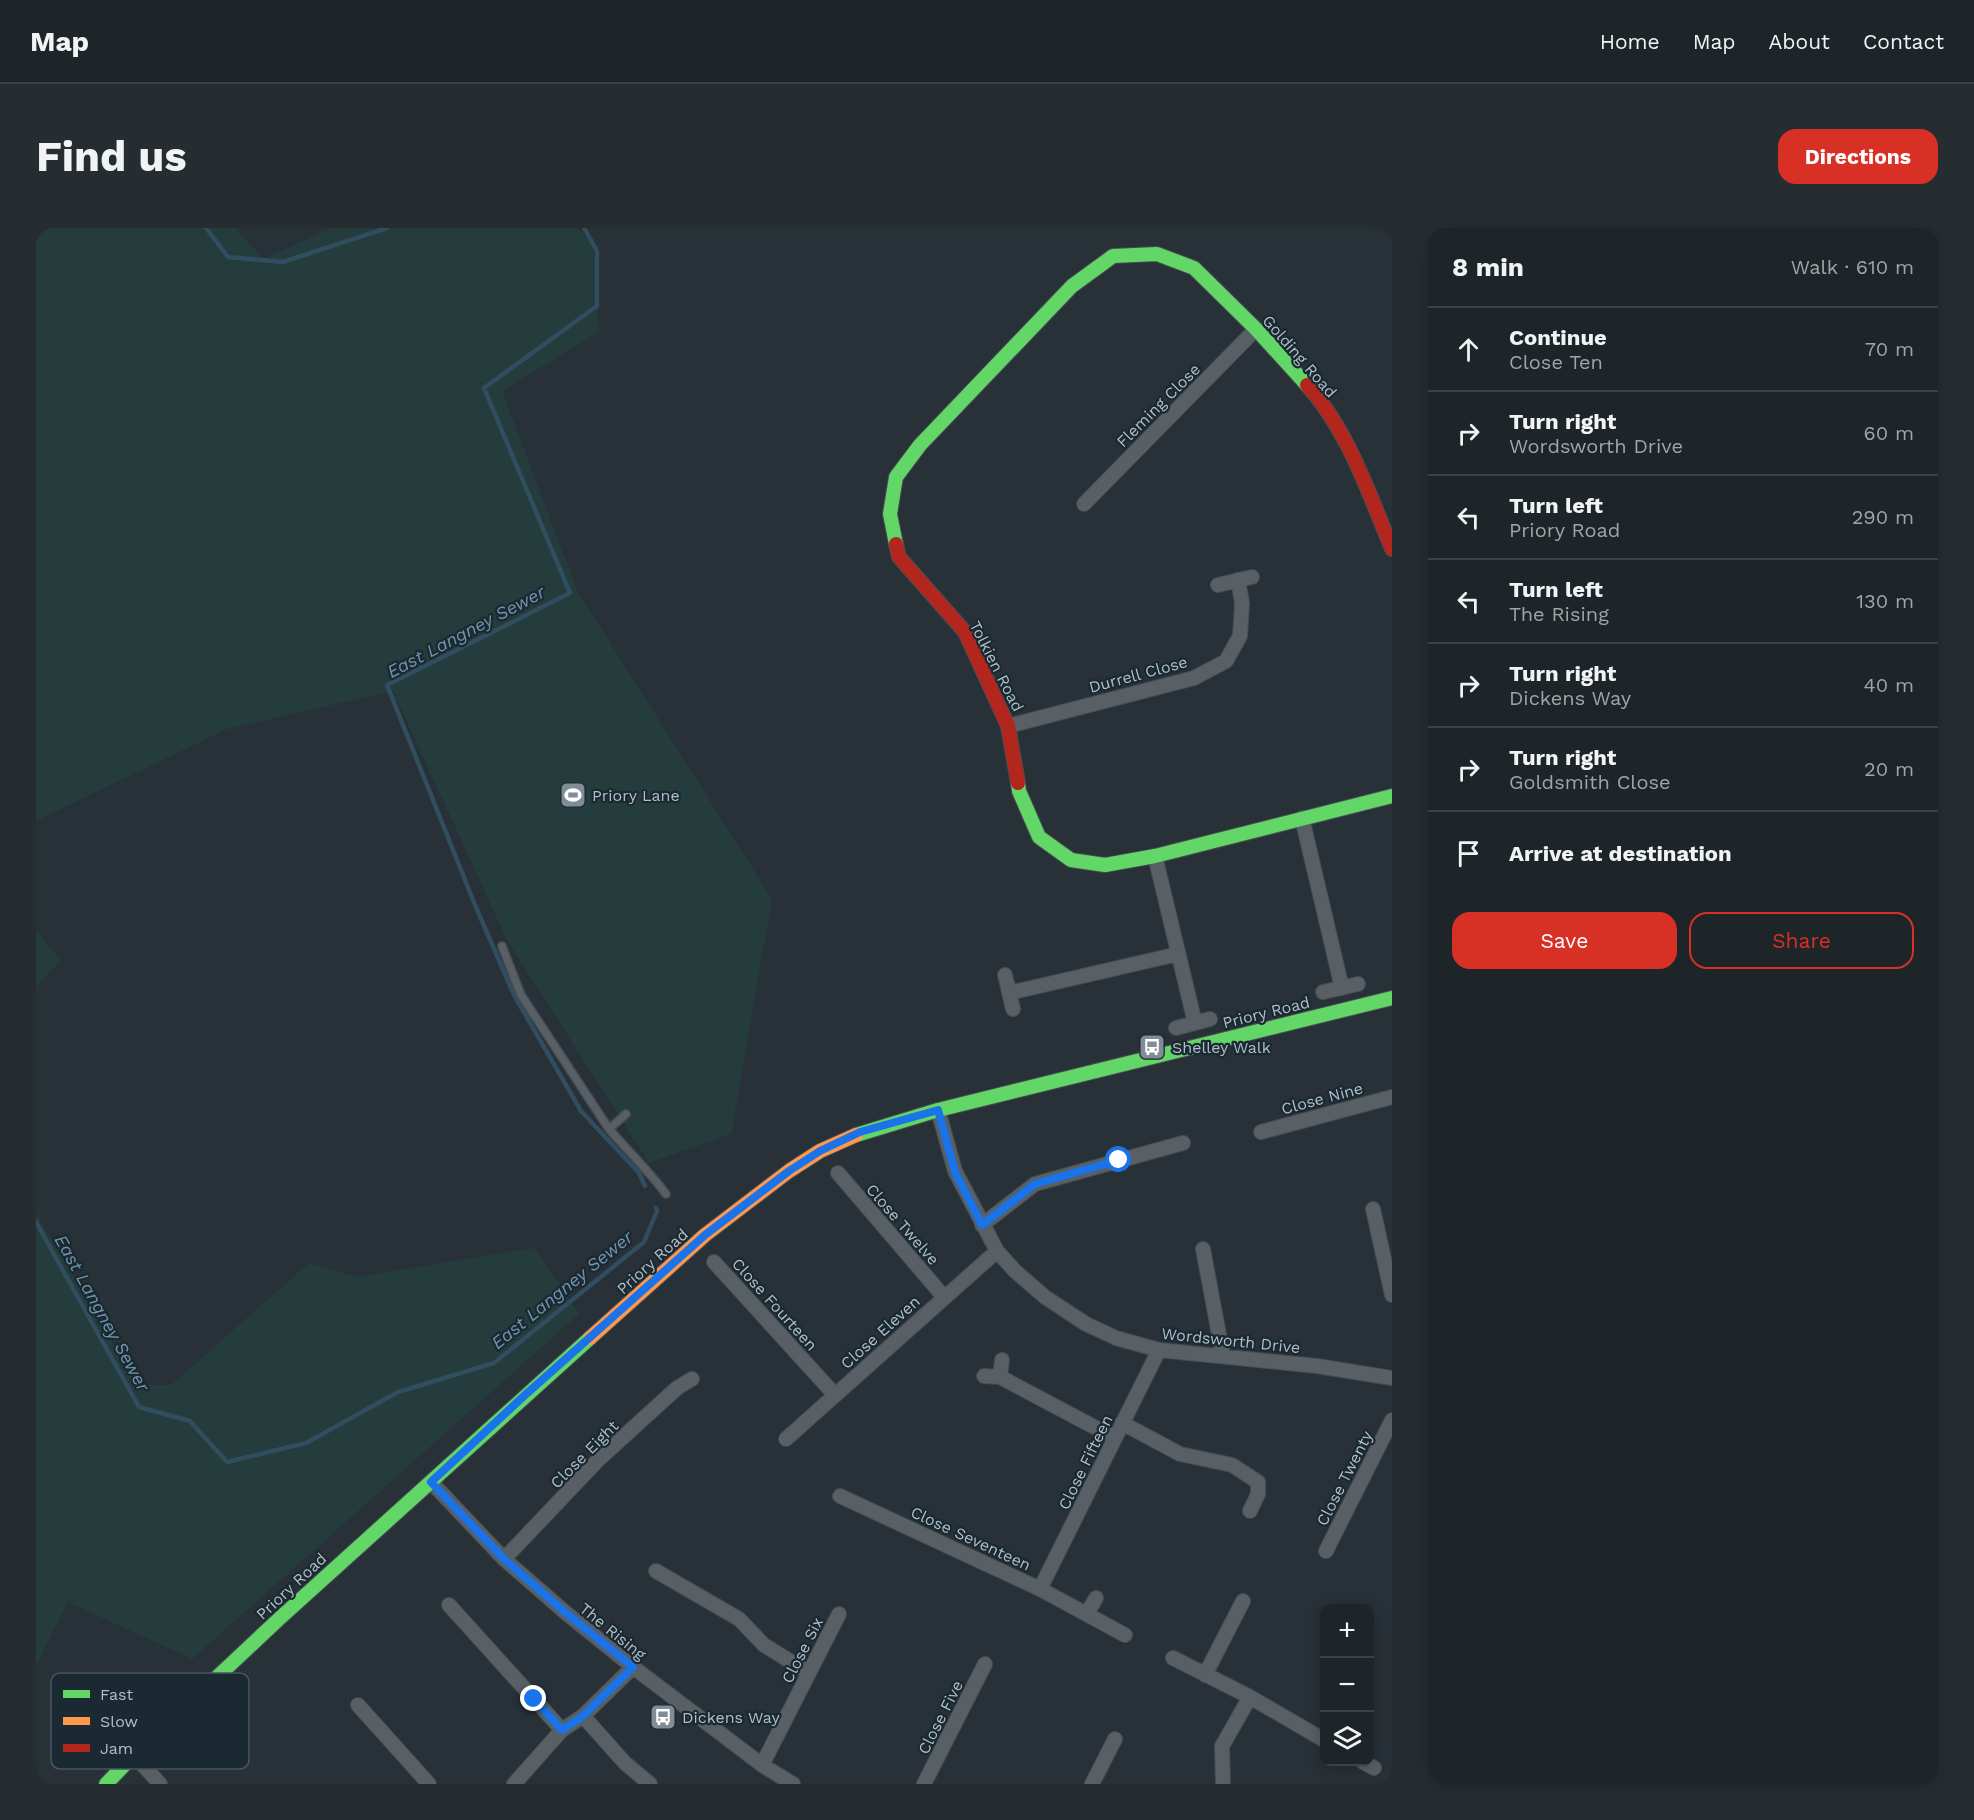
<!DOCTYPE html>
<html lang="en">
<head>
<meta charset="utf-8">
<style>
	:root { --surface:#1e2529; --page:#262d31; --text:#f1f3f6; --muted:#a1a5a8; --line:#3c4246; --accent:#d93025 }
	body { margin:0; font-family:"Work Sans",sans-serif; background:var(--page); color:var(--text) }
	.controls { position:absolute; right:18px; bottom:18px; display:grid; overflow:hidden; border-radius:12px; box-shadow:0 3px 15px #0003 }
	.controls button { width:54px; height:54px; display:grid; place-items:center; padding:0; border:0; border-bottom:2px solid var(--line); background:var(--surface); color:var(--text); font:30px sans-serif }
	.stop { position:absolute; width:18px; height:18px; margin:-14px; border:4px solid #1a73e8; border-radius:50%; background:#fff }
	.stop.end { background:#1a73e8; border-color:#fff; box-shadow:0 2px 6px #0008 }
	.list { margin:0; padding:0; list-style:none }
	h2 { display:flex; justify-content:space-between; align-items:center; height:78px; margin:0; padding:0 24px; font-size:26px }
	h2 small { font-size:20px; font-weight:400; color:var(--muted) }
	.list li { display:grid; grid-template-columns:39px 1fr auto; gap:18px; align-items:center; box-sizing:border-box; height:84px; padding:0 24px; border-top:2px solid var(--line) }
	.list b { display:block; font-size:22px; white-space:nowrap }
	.list p { margin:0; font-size:20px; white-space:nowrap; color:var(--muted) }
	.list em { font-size:20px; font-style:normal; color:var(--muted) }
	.actions { display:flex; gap:12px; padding:18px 24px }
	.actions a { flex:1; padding:14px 0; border:2px solid var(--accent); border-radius:18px; text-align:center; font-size:21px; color:var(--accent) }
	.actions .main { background:var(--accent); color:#fff }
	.icon { flex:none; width:33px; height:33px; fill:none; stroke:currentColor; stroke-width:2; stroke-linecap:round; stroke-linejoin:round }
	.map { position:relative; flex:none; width:1356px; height:1556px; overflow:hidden; border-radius:18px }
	header { display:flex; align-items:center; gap:36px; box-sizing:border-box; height:84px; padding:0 30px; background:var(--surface); border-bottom:2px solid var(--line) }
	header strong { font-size:28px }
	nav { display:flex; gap:33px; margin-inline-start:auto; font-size:21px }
	.intro { display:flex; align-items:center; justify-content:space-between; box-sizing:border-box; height:144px; padding:0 36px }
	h1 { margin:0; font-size:42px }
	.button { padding:15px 27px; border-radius:18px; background:var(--accent); color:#fff; font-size:21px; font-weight:700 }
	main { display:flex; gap:36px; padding:0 36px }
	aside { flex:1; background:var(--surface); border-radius:18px; box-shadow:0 3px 15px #0003 }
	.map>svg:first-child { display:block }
	.green { fill:#253c3c }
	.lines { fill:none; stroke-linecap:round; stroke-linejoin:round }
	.stream { stroke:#314d60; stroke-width:4.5 }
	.lane-casing { stroke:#464d52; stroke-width:10 }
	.street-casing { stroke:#464d52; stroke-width:16 }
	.fast-casing { stroke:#464d52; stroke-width:16 }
	.slow-casing { stroke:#464d52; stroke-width:16 }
	.jam-casing { stroke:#464d52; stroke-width:16 }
	.lane { stroke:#585f65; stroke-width:7 }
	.street { stroke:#585f65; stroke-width:14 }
	.fast { stroke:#63d668; stroke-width:14 }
	.slow { stroke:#ff974d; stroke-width:14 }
	.jam { stroke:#b3261e; stroke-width:14 }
	.route { stroke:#1a73e8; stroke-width:8 }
	.labels { text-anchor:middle; stroke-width:4.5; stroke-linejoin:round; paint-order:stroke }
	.street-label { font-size:16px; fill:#b1bfc9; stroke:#1b2932 }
	.poi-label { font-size:16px; fill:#b1bfc9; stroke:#1b2932; text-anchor:start }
	.water-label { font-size:18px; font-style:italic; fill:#7096ae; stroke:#1b2932 }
	.key { fill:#1b2932; stroke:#48565f; stroke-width:1.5 }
	.key-label { font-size:16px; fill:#b1bfc9 }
</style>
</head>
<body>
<header>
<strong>Map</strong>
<nav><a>Home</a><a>Map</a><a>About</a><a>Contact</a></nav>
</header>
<div class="intro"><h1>Find us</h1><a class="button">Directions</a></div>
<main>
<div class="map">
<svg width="1356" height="1556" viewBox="0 0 1356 1556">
	<rect width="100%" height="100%" fill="#283137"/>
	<path class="green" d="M0 0H200L227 31 296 0H542L558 19 563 104 466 163 542 364 736 671 695 906 613 935 471 712 357 463 191 501 0 593Z
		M0 703 25 732 0 759Z
		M0 985 101 1157H135L273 1035 320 1049 499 1020 543 1086 156 1431 32 1374 0 1437Z"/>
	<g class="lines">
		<path class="stream" d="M170 0 192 29 247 34 351 0
			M548 0 561 23V78L448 160 534 365 351 457 439 677 478 767 545 883 603 945 609 958
			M0 994 103 1179 154 1193 191 1234 270 1215 362 1164 458 1135 608 1014 621 983 620 980"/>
		<g class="lane-casing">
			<path id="lane" d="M466 718 485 767 573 901
				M590 886 573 901C592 923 613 943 630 966"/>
		</g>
		<g class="street-casing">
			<path id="street" d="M1048 276 1220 101
				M1182 357 1216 349
				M972 498 1158 450 1190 433 1204 408 1206 375 1202 352
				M1266 590 1306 760
				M1119 628 1159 795
				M969 747 977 781
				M1287 764 1322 756
				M973 765 1142 726
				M1140 800 1174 791
				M902 882 919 943 961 1023 979 1043 1009 1069 1050 1096 1080 1110 1123 1122 1281 1138 1356 1150
				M1225 904 1356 869
				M802 945 908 1069
				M1337 981 1356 1067
				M946 997 999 956 1147 915
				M1167 1021 1187 1128
				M678 1034 799 1167
				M948 1148 964 1149 1079 1210
				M964 1149 966 1132
				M1086 1195 1144 1226 1196 1237 1222 1254V1266L1214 1283
				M750 1211 961 1023
				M395 1254 468 1331 530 1385 597 1439 726 1537 757 1556
				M804 1268 1004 1361 1089 1407
				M1290 1323 1356 1192
				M468 1331 563 1231 641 1160 656 1151
				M620 1343 703 1391 728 1417 773 1445
				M1004 1361 1123 1122
				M413 1377 526 1502
				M1051 1386 1060 1370
				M1137 1430 1214 1469 1288 1512
				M1169 1447 1207 1373
				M322 1477 393 1556
				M547 1488 589 1535 614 1556
				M98 1527 124 1556
				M1327 1534 1338 1540
				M726 1537 803 1386
				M478 1556 526 1502 547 1488 597 1439
				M888 1556 949 1436
				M1056 1556 1079 1511
				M1187 1556 1186 1518 1214 1469"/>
		</g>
		<g class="fast-casing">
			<path id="fast" d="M860 316 854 286 860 249 884 217 1036 58 1077 28 1121 26 1158 40 1220 101 1271 157
				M982 555 983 563 1003 609 1035 632 1069 637 1119 628 1356 568
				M820 907 902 882 1356 770
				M70 1556 98 1527 244 1390 554 1110"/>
		</g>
		<g class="slow-casing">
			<path id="slow" d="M554 1110 669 1007 753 943 784 923 820 907"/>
		</g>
		<g class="jam-casing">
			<path id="jam" d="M1271 157C1312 202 1333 266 1356 321
				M860 316 863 329 929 404 972 498 982 555"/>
		</g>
		<use href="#lane" class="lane"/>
		<use href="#street" class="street"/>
		<use href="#fast" class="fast"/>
		<use href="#slow" class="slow"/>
		<use href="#jam" class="jam"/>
	</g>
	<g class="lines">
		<path class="route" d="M498 1471 526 1502 547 1488 597 1439 530 1385 468 1331 395 1254 488 1168 669 1007 753 943 784 923 824 904 902 882 919 944 946 997 999 956 1083 932"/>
	</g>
	<defs>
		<g id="stadium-square" transform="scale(1.35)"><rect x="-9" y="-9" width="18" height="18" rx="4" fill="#818d96" stroke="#1b2932"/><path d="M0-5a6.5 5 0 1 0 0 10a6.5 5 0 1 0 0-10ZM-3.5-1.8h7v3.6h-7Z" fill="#fff"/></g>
		<g id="bus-square" transform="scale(1.35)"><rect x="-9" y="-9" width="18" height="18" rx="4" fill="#818d96" stroke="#1b2932"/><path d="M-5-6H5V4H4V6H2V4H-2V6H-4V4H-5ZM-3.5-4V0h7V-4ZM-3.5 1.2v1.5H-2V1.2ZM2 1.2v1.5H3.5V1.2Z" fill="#fff"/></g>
	</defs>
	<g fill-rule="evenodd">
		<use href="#stadium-square" x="537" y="567"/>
		<use href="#bus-square" x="1116" y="819"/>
		<use href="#bus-square" x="627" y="1489"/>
	</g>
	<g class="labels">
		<g class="street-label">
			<text transform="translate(1264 128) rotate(49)" y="6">Golding Road</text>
			<text transform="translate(1122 177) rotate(-45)" y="6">Fleming Close</text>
			<text transform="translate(961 438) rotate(63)" y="6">Tolkien Road</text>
			<text transform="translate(1102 446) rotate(-15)" y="6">Durrell Close</text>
			<text transform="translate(1230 784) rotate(-14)" y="6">Priory Road</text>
			<text transform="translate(1286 870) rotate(-15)" y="6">Close Nine</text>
			<text transform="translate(867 996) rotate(49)" y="6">Close Twelve</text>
			<text transform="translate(616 1033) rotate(-42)" y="6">Priory Road</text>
			<text transform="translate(739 1076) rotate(48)" y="6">Close Fourteen</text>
			<text transform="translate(844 1104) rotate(-42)" y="6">Close Eleven</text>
			<text transform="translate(1195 1112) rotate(6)" y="6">Wordsworth Drive</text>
			<text transform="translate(548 1226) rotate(-45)" y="6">Close Eight</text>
			<text transform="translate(1049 1234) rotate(-64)" y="6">Close Fifteen</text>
			<text transform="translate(1308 1250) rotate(-63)" y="6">Close Twenty</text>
			<text transform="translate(935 1310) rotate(25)" y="6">Close Seventeen</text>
			<text transform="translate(255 1358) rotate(-43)" y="6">Priory Road</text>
			<text transform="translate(577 1403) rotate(39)" y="6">The Rising</text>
			<text transform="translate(766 1422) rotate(-63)" y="6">Close Six</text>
			<text transform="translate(904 1489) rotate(-63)" y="6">Close Five</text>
		</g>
		<g class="poi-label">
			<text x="556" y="573">Priory Lane</text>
			<text x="1136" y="825">Shelley Walk</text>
			<text x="646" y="1495">Dickens Way</text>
		</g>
		<g class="water-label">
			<text transform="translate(430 404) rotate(-28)" y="6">East Langney Sewer</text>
			<text transform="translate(526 1062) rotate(-39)" y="6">East Langney Sewer</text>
			<text transform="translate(66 1085) rotate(61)" y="6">East Langney Sewer</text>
		</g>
	</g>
	<rect x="15" y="1445" width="198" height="96" rx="9" class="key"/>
	<rect x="27" y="1462" width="27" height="8" fill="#63d668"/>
	<rect x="27" y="1489" width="27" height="8" fill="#ff974d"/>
	<rect x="27" y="1516" width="27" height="8" fill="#b3261e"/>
	<g class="key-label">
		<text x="64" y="1472">Fast</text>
		<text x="64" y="1499">Slow</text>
		<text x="64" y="1526">Jam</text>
	</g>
</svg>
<div class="controls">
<button>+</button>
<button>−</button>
<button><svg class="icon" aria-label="layers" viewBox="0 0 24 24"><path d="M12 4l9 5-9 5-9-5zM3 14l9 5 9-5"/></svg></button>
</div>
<div class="stop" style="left:1083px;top:932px"></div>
<div class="stop end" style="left:498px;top:1471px"></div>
</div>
<aside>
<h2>8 min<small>Walk · 610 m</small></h2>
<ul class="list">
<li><svg class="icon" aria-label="ahead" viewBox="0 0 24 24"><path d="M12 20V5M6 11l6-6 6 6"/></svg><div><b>Continue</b><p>Close Ten</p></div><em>70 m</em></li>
<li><svg class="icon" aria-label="right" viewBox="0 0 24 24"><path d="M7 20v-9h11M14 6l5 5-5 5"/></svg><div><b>Turn right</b><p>Wordsworth Drive</p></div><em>60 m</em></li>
<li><svg class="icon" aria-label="left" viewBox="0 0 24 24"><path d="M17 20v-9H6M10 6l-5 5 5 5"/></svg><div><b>Turn left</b><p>Priory Road</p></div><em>290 m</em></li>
<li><svg class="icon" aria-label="left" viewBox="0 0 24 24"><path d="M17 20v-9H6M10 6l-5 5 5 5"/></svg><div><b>Turn left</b><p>The Rising</p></div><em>130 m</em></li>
<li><svg class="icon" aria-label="right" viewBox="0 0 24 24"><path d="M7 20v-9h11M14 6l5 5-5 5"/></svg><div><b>Turn right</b><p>Dickens Way</p></div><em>40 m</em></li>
<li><svg class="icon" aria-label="right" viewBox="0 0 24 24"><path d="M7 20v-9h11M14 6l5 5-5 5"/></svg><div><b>Turn right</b><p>Goldsmith Close</p></div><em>20 m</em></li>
<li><svg class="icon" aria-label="arrive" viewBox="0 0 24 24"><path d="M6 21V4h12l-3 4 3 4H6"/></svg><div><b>Arrive at destination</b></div></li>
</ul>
<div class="actions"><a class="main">Save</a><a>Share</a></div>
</aside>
</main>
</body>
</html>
